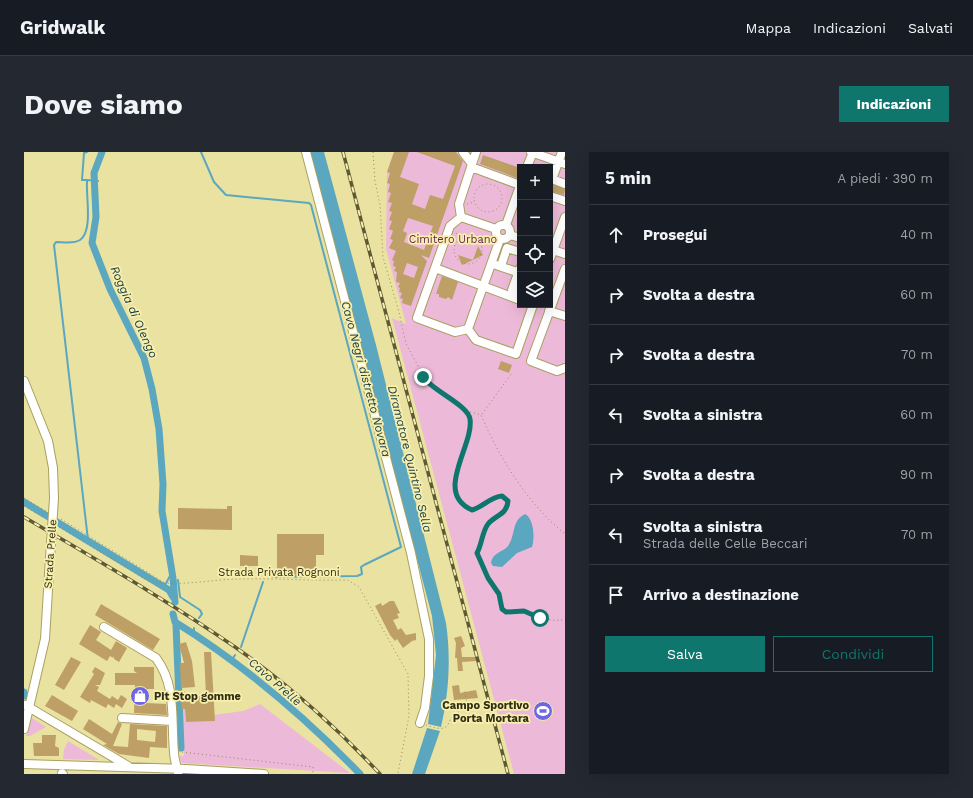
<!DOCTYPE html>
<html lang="it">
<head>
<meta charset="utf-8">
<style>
	:root { --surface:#171b24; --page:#242831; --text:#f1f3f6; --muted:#9ea1a6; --line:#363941; --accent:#0f766e }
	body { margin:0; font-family:"Work Sans",sans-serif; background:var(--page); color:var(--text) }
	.controls { position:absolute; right:12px; top:12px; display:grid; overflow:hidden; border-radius:0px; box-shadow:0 4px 16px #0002 }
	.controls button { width:36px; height:36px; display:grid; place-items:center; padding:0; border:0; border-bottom:1px solid var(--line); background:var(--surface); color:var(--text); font:20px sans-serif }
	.stop { position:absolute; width:12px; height:12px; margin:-9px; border:3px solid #0f766e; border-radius:50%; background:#fff }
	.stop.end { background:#0f766e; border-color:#fff; box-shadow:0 1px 4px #0008 }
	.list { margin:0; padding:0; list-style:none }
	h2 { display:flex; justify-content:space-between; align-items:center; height:52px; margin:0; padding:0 16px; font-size:17px }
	h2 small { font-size:13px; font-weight:400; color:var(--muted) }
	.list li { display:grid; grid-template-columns:26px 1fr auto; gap:12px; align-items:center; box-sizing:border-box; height:60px; padding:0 16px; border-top:1px solid var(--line) }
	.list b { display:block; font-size:15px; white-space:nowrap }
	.list p { margin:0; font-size:13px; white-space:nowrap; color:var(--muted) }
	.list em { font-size:13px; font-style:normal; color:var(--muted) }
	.actions { display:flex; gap:8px; padding:12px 16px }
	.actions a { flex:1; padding:9px 0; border:1px solid var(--accent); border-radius:0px; text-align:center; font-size:14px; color:var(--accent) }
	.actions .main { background:var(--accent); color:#fff }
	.icon { flex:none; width:22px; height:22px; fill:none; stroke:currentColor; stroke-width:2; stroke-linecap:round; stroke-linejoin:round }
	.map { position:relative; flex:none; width:541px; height:622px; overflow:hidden; border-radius:0px }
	header { display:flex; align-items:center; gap:24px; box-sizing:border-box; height:56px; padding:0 20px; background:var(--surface); border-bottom:1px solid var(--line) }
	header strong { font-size:19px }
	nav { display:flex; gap:22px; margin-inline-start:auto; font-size:14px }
	.intro { display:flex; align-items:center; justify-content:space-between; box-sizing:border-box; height:96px; padding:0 24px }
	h1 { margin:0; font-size:28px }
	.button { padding:10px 18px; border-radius:0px; background:var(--accent); color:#fff; font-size:14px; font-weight:700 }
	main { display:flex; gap:24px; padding:0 24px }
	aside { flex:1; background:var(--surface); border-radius:0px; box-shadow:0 4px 16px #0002 }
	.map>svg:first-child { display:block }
	.green { fill:#edb9d8; fill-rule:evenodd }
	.water { fill:#5ba7c0 }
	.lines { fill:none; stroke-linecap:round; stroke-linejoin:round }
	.stream { stroke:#5ba7c0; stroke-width:2 }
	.canal { stroke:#5ba7c0; stroke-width:7 }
	.building { fill:#be9f66; fill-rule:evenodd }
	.minor-casing { stroke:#a9a061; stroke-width:10 }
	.path { stroke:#928c5d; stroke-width:1; stroke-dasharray:1 3; stroke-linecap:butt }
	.minor { stroke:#fff; stroke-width:8 }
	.rail-casing { stroke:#5d5935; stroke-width:3.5 }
	.rail { stroke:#f7efad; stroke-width:2; stroke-dasharray:6; stroke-linecap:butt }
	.minor-bridge-casing { stroke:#a9a061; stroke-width:10; stroke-linecap:butt }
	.minor-bridge { stroke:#fff; stroke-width:8 }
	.route { stroke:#0f766e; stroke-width:5 }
	.labels { text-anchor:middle; stroke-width:3.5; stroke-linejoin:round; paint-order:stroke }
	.park-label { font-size:11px; fill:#672352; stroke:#f7efad }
	.street-label { font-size:11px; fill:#312e13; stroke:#f7efad }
	.poi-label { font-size:11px; font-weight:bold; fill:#312e13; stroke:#f7efad; text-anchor:start }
	.water-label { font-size:12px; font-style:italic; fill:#153945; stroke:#f7efad }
</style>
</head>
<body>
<header>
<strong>Gridwalk</strong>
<nav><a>Mappa</a><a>Indicazioni</a><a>Salvati</a></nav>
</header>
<div class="intro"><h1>Dove siamo</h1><a class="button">Indicazioni</a></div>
<main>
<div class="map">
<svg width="541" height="622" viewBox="0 0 541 622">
	<rect width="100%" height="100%" fill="#eae2a0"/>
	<path class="green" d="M370 0H432L443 4 445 0H541V622H490L368 166 382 172 362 97 363 20ZM496 15H526V153H496Z
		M236 552 326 621 158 611 155 604H160L158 557H161L162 570 190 569V563L219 559Z
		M8 566 22 575 6 584H2Z
		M44 589 75 608 39 607 40 598Z"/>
	<path class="water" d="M286 0H300L352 193 422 471C427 505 425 541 417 575L404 572 412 503 408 464Z
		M501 362C510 367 511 386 508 395L493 401 478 415 469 414 467 411C469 400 478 401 484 394 492 383 487 369 501 362Z
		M403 576 416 579 401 622H388Z"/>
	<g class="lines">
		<path class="stream" d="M63 0 60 1 58 28H63
			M177 0 190 30 202 43 285 51 287 53 377 395 340 413 337 415 338 422 333 424 249 425 242 421V423
			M64 388 30 93 32 90C39 90 50 92 56 88 69 79 62 45 63 31V28L74 29
			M154 428 156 445 176 458 178 462 175 466
			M140 435 147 422
			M170 482V476
			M217 495 239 430
			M208 508 211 503"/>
		<path class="canal" d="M78 0 70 21 72 65 68 91 86 137 120 206 128 237 135 277 139 332 138 359 149 426 151 450
			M0 350 145 438 149 445
			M149 462 151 470C219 512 280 564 336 622
			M152 473 157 596
			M0 540 1 544"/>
	</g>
	<path class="building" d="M370 0H385L376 25 395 32 388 52 401 57 406 43 419 47 431 14 393 0H432L439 9 405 106 397 103 403 109 387 154 378 151 379 147 376 146 378 141 375 140 376 136 374 135 376 131 372 130 373 120 370 119 372 115 369 114 370 109 368 108 372 99 365 96 369 88 366 87 369 79 365 77 368 69 365 68 368 60 365 59 368 51 364 50 367 41 364 40 366 32 363 31 366 21 363 20ZM384 66 409 74 400 98 380 90 383 81 379 79ZM383 111 394 115 390 126 379 122Z
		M459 3 496 16 493 26 456 12Z
		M526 32 541 37 540 43 526 39Z
		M454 94 459 103 449 108Z
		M434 103 449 108 438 113Z
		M418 124 434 130 428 148 424 145 422 147 415 145V142H412Z
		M477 209 488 213 485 221 474 217Z
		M203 354H208V378L154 377V356L203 357Z
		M253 382H300V403H292V424H253Z
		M216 403 234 404V414H216Z
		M366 449H370L376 461 373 462 375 466 369 468 374 478 377 476 382 483 392 481V488L388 489 379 496 373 487 371 489 366 483 351 454 357 451 358 454Z
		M77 452 136 487 129 498 71 463Z
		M66 473 77 480 72 488 87 498 92 489 103 496 95 510 90 507V504L89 506 86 504 83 509 55 492Z
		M437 484 441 494 437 496 438 505H452V509L438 510 439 519H434L433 506H431L432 491 430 486Z
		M162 490 168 509 171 535 157 536 156 511H160L155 492Z
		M180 500H187L191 569 162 570 161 557H158L157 548 162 545 182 544Z
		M47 505 57 510 40 538 31 533Z
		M71 515 81 521 76 533H71L75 535 73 539 86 547 88 544 94 548 97 543 103 547 98 556 92 552 90 556 84 552 82 556 67 548 66 551 56 545 70 522 68 520Z
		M110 515H130V537H122V551L142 552 143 563 110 561 111 533H91V521H113L110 519Z
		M435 533 436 541 452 538 454 546 430 548 428 534Z
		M28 543 54 559 48 569 21 554Z
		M65 567 88 582 94 570 98 572 89 594 104 595 106 572 143 574V596L126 595 125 606 95 602 79 593 83 592 59 577ZM113 577 132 579 131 590 113 588Z
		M18 583H32L31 594 35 596V604H10L9 591H18Z"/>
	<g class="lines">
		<g class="minor-casing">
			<path id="minor" d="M282 0 387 401 405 487V524L401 556 396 571
				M439 0 448 12
				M507 0 541 12
				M538 0 528 27 541 32
				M447 15 496 33
				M503 15 509 0
				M526 44 541 49
				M437 65 426 74 393 166 431 180 444 177 452 188 492 202 509 153
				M437 65 435 52 452 0
				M437 65 472 77
				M472 80a7 7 0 1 1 14 0a7 7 0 1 1-14 0Z
				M482 73 496 34
				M486 83 496 86
				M526 97 541 102
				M526 107 541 65
				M472 113 496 121
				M477 114 483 96 496 100
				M411 116 496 148
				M496 116 488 138 496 141
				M541 117 507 209 533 219 541 216
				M525 159 541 164
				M444 177 476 87
				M0 229 24 289 29 316 30 346
				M80 475 132 506C153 534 147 568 150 600 150 608 153 614 154 621
				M148 544 157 543
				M1 553 104 614
				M98 566 148 569
				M0 577 21 487 25 422
				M0 612 162 617 240 622
				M38 621 39 622"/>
		</g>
		<path class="path" d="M349 0 351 29 356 53 359 105 375 160 382 192 404 232 443 259 457 263C476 307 504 352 541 382
			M450 46a14 14 0 1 1 28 0a14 14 0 1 1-28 0Z
			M443 52 450 50
			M432 81 436 86
			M430 98a14 14 0 1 1 28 0a14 14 0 1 1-28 0Z
			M457 91 468 88
			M444 260C453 282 434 301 431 322 430 334 433 357 448 358 457 358 467 345 478 344L484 349C483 363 471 363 464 372 458 380 458 392 453 401L464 426 475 442 478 457C484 462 492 459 500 459 514 461 524 472 541 467
			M458 262 488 221
			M0 346 22 359
			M0 354 20 366
			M37 367 141 431
			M35 375 124 429C153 435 184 428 213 427 250 426 287 429 324 428L335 435 384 522 385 564 374 621
			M402 573C408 575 418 579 423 574 426 570 426 566 430 563 444 554 444 557 441 539
			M158 600 289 615V622"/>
		<use href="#minor" class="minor"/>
		<g class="rail-casing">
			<path id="rail" d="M319 0 484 622
				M0 365C71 407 143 448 211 495 264 532 312 575 356 622"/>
		</g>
		<use href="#rail" class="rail"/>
		<g class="minor-bridge-casing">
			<path id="minor-bridge" d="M25 422 30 346"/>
		</g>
		<use href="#minor-bridge" class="minor-bridge"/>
	</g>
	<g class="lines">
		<path class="route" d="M399 225C409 239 444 253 446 267 450 294 409 341 448 358 459 355 466 345 478 344L484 349C483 363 471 363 464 372 458 380 458 392 453 401L464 426 475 442 478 457 482 460 500 459 516 466"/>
	</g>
	<defs>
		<g id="shop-disc" transform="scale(1)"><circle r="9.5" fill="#6e67e1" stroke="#f7efad"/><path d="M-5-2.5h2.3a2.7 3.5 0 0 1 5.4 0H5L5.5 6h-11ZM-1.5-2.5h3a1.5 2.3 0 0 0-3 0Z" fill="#fff"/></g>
		<g id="stadium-disc" transform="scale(1)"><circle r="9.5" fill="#6e67e1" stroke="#f7efad"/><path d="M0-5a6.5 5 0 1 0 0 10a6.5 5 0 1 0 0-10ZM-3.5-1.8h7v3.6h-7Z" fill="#fff"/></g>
	</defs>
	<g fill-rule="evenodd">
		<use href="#shop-disc" x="116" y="544"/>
		<use href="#stadium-disc" x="519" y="559"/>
	</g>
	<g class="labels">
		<g class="park-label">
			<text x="429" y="91">Cimitero Urbano</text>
		</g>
		<g class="street-label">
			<text transform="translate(26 402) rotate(-86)" y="4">Strada Prelle</text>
			<text x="255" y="424">Strada Privata Rognoni</text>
		</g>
		<g class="poi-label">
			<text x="130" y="548">Pit Stop gomme</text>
			<text x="505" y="557" text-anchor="end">Campo Sportivo<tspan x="505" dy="13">Porta Mortara</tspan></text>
		</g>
		<g class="water-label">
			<text transform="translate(110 160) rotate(66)" y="4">Roggia di Olengo</text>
			<text transform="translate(342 227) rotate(75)" y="4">Cavo Negri distretto Novara</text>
			<text transform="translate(386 307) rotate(76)" y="4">Diramatore Quintino Sella</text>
			<text transform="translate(251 530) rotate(41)" y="4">Cavo Prelle</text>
		</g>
	</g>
</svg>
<div class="controls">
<button>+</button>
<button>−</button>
<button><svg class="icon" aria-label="locate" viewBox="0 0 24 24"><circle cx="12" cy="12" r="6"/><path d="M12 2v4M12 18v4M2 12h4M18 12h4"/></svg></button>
<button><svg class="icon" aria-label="layers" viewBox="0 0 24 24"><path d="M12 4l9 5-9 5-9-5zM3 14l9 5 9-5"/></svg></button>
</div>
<div class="stop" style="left:516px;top:466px"></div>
<div class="stop end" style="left:399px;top:225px"></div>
</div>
<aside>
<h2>5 min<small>A piedi · 390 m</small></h2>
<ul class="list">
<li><svg class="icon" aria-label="ahead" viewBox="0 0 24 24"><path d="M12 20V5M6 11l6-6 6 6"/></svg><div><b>Prosegui</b></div><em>40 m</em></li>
<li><svg class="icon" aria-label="right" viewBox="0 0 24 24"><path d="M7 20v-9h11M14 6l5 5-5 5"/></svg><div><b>Svolta a destra</b></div><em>60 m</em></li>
<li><svg class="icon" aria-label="right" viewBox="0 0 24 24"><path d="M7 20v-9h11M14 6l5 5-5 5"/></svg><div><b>Svolta a destra</b></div><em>70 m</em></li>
<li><svg class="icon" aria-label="left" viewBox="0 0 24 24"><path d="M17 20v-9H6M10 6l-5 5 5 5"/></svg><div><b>Svolta a sinistra</b></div><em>60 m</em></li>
<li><svg class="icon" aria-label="right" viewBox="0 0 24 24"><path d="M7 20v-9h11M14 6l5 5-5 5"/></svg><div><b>Svolta a destra</b></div><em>90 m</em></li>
<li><svg class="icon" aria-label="left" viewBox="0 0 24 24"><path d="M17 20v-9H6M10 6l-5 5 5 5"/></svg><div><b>Svolta a sinistra</b><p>Strada delle Celle Beccari</p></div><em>70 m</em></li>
<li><svg class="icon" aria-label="arrive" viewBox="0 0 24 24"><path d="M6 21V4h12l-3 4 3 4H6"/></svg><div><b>Arrivo a destinazione</b></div></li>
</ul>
<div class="actions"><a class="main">Salva</a><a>Condividi</a></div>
</aside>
</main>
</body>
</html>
